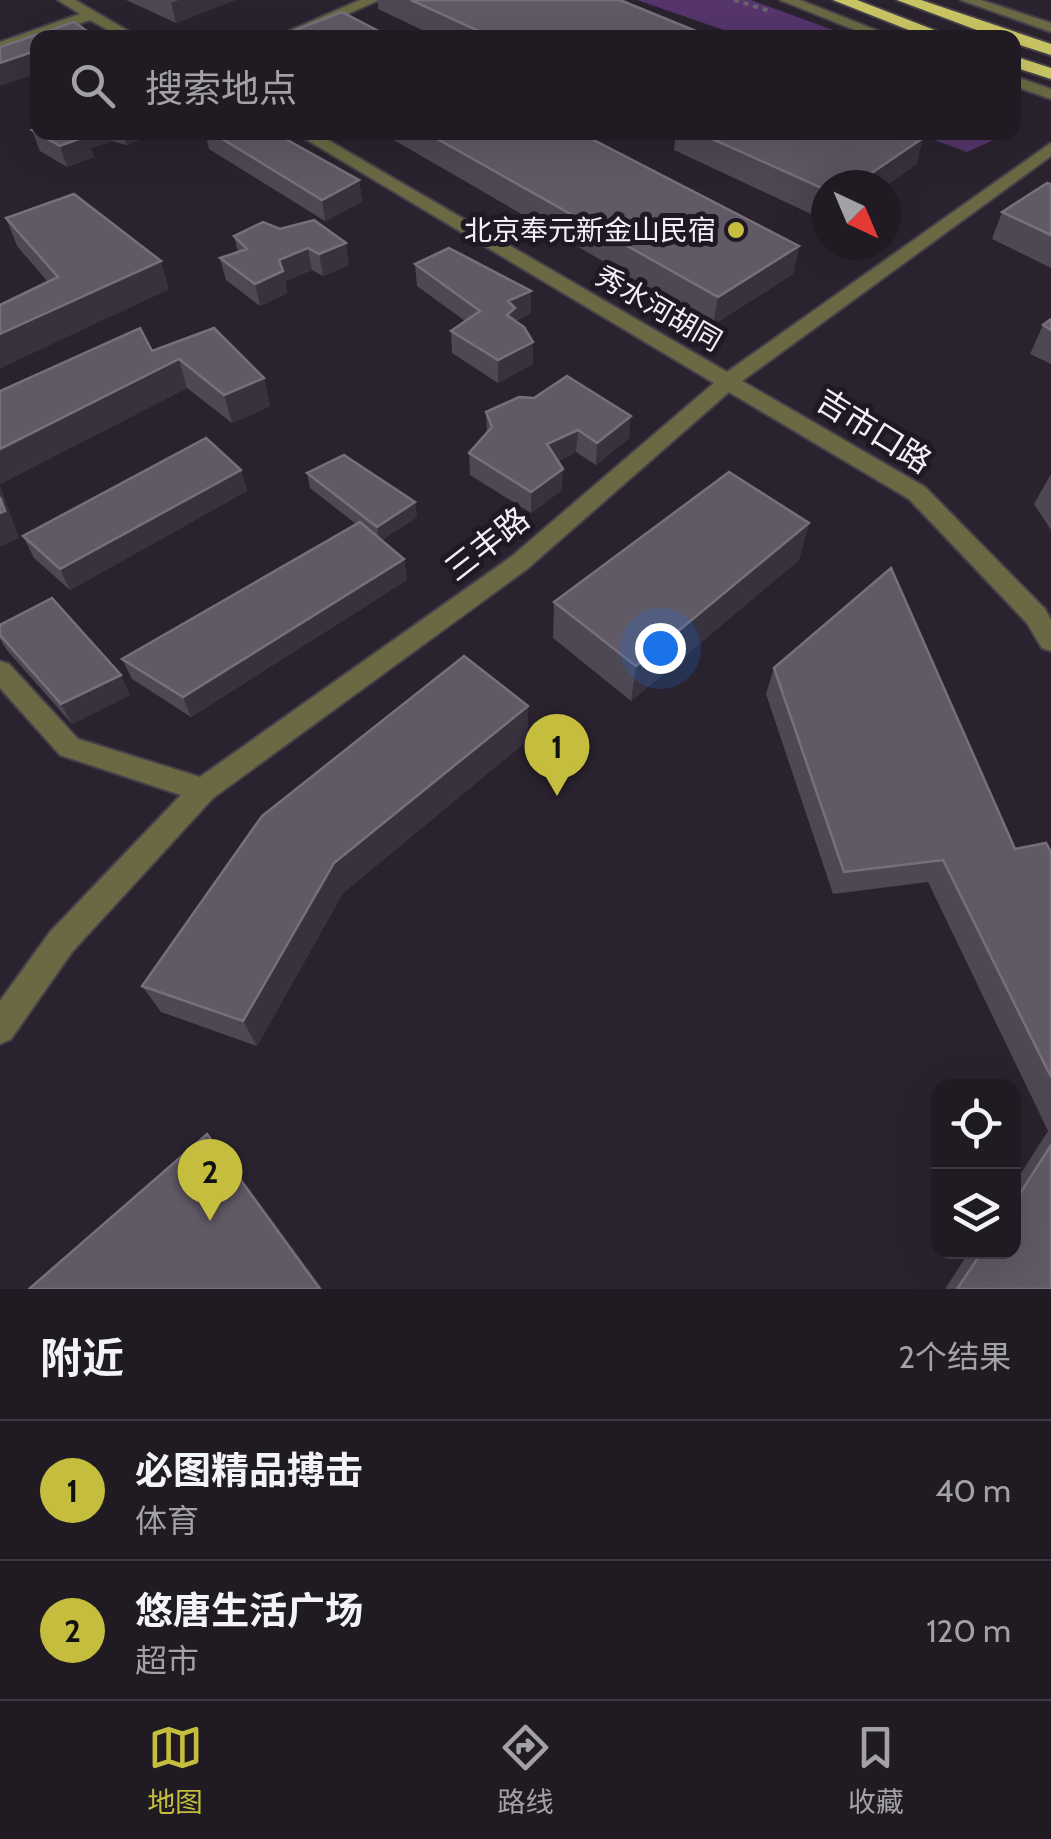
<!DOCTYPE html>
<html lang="zh">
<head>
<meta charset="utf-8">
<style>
	:root { --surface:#201a23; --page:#2d2730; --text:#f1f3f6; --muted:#a2a1a6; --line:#3d3841; --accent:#c4bd3e }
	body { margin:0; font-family:Cabin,"Noto Sans SC",sans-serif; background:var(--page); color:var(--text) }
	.controls { position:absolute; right:30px; bottom:30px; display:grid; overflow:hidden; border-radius:20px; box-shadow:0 10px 40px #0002 }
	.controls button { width:90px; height:90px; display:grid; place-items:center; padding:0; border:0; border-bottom:2px solid var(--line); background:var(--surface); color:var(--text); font:50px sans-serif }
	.compass { position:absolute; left:811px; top:170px; width:90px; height:90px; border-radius:50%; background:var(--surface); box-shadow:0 10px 40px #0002; rotate:136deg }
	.you { position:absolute; left:660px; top:648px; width:35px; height:35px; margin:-25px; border:8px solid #fff; border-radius:50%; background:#1a73e8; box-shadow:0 0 0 15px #1a73e833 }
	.badge { display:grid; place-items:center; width:65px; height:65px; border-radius:50%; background:var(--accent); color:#111; font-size:32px; font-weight:700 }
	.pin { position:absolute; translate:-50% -82px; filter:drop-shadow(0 2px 5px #0008) }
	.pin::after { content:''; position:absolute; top:52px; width:35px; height:30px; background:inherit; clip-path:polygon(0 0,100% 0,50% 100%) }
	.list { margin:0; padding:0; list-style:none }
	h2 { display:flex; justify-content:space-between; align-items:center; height:130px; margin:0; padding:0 40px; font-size:42px }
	h2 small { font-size:32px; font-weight:400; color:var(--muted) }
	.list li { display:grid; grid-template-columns:65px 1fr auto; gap:30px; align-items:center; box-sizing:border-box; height:140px; padding:0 40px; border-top:2px solid var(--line) }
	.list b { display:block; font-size:38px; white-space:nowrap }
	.list p { margin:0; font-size:32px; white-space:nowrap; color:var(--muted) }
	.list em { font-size:32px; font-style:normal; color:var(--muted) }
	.icon { flex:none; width:55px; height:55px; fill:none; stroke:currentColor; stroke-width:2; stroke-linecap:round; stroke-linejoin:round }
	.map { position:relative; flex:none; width:1051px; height:1289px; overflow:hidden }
	.search { position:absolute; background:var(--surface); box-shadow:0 10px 40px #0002; left:30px; right:30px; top:30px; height:110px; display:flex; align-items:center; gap:25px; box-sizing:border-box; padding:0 35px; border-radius:20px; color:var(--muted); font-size:38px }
	.sheet { height:410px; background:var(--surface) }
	nav { display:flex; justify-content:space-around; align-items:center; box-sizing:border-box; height:140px; border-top:2px solid var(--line); background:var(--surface); font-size:28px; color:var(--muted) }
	nav a { display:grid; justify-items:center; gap:5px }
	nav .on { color:var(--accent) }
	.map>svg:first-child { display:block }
	.green { fill:#55356c }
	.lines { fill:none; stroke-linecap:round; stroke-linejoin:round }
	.minor-casing { stroke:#46404b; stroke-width:4 }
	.highway-casing { stroke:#46404b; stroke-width:4 }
	.path { stroke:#69636e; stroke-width:4; stroke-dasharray:5 5; stroke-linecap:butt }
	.minor { fill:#6a6944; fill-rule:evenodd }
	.highway { fill:#cac564; fill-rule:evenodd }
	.wall { fill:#4e4754 }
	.shaded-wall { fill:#38313e }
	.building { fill:#605966; stroke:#77707c; stroke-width:2.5 }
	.poi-dot { fill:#c4bd3e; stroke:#201925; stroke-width:4 }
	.labels { text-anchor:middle; stroke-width:10; stroke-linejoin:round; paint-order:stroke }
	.far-poi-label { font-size:28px; fill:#f3eff7; stroke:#201925; text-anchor:end }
	.far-street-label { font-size:28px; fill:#f3eff7; stroke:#201925 }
	.street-label { font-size:32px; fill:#f3eff7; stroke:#201925 }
</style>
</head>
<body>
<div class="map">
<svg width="1051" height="1289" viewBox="0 0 1051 1289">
	<rect width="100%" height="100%" fill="#2a232f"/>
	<path class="green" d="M637 0H751L852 37H744Z
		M915 133H1009L967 152Z"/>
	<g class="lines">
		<g class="minor-casing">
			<path id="minor" d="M58 0H75L140 38H122L90 20 0 51V42L80 14Z
				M360 0H379L294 38H273Z
				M780 0H800L896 38H875Z
				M961 0H981L1051 23V32Z
				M1014 76 1051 89V99L1014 86Z
				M294 132H314L727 372 1051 143V156L742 381 925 487 1045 609 1051 620V651L1042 648 1027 623 909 499 729 392 527 569 213 798 72 952 11 1039 0 1044V1001L50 932 181 795 60 755 0 688V661L9 664 78 739 200 777 511 557 714 383Z"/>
		</g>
		<g class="highway-casing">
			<path id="highway" d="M833 0H857L955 38H929Z
				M897 0H921L1051 44V55L1014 43V38H998Z
				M1014 56 1051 68V79L1014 67Z"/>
		</g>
		<path class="path" d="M734 0 770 11"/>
		<use href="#minor" class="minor"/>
		<use href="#highway" class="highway"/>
	</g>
	<path class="wall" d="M126 0H235L176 23Z
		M378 0H620L713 38H439L378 9Z
		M32 130 38 132H149L150 136 126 145 112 141 91 148 94 157 67 167 40 151Z
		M205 132H273L359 180 362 202 325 221 209 149Z
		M380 132H578L799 246 793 274 713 325Z
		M676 132H909L923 138 916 165 826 185V221L674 150Z
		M1051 184V268L992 239 1002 212Z
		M6 218 169 289 0 368V305L48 282 17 246Z
		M263 222 349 265 323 276 312 270 285 281 287 293 260 306 226 280 220 258 238 252 234 236Z
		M415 264 531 291V313L515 321 533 342V364L498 383 452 353 451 331 465 321 417 286Z
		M1051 319V364L1030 354 1043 325Z
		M152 351 264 378 270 406 232 423 187 388 0 484V391Z
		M486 412 629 438 596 465 576 452 558 461 562 490 531 513 470 475 469 453 487 434Z
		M241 470 247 491 70 590 34 558 23 536Z
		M307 473 415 502 417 517 382 540 404 559 407 580 191 717 132 679 122 659 356 524 310 488Z
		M1051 474V530L1034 504Z
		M809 523 799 560 631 701 553 638 554 602Z
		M0 625 130 695 72 724 6 649 0 639Z
		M774 668 1015 849 1051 852V1289H945L969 1252H1014V1184L1048 1131 928 882 833 894 766 694Z
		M528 706V740L343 893 257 1046 161 1012 142 986Z"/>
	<path class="shaded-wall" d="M179 0H235L176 23 171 3Z
		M38 50V73L0 86V63Z
		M76 132H109L112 141 91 148 94 157 67 167 60 146Z
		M123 132H149L150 136 126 145Z
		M923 138 916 165 886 186 854 185Z
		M359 180 362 202 325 221 322 200Z
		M346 243 349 265 323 276 319 254Z
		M799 246 793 274 713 325 718 297Z
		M308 248 312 270 285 281 287 293 260 306 255 284 279 260Z
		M161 261 169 289 0 368V334Z
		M531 291V313L515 320V330L508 314V301Z
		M533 342V364L498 383V360Z
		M179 359 187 388 0 484V449Z
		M264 378 270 406 232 423 224 395Z
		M631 416 629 438 596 465 597 443Z
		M578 430 576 452 547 466V444Z
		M563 469 562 490 531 513V492Z
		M241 470 247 491 70 590 60 569Z
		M0 485 19 538 0 547Z
		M415 502 417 517 379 542 377 527Z
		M809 523 799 560 631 701 636 666Z
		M404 559 407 580 191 717 183 697Z
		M121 675 130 695 72 724 61 704Z
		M528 706V740L343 893 257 1046 243 1021 334 863Z
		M207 1134 224 1154 323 1289H320Z"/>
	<path class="building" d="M411 0H620L713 38H494Z
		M342 12 392 38H275Z
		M74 22 97 38H38V50L0 63V47Z
		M38 127V132H80L87 136 60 146 32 130Z
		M211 132H273L359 180 322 200Z
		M425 132H578L799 246 718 297Z
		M697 132H909L923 138 854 185H826V190Z
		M1047 183 1051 184V235L1002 212Z
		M74 194 161 261 0 334V305L58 277 6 218Z
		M314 220 346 243 319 254 308 248 279 260 283 271 255 284 220 258 247 249 234 236 263 222 280 229Z
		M449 248 531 291 508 301 515 308 507 315 524 327 533 342 498 360 451 331 480 311 415 264Z
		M1051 319V330L1043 325Z
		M140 328 152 351 214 328 264 378 224 395 179 359 0 449V391Z
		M567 376 631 416 597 443 578 430 547 444 563 469 531 492 469 453 492 427 486 412 519 397 534 398Z
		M206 438 241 470 60 569 23 536Z
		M344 455 415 502 377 527 307 473Z
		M729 472 809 523 636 666 554 602Z
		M0 497 5 511 0 513Z
		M360 522 404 559 183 697 122 659Z
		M891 568 1015 849 1046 843 1051 852V1077L943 860 844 872 774 668Z
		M52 598 121 675 61 704 0 635V625Z
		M464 656 528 706 334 863 243 1021 142 986 262 816Z
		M207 1134 320 1289H29Z
		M1051 1145V1289H957L982 1252H1014V1203Z"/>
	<circle class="poi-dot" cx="736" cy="230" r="10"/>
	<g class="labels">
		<g class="far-poi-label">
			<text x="716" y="240">北京奉元新金山民宿</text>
		</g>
		<g class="far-street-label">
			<text transform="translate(659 308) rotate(30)" y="10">秀水河胡同</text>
		</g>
		<g class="street-label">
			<text transform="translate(874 431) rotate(32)" y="11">吉市口路</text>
			<text transform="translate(487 544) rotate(-38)" y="11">三丰路</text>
		</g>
	</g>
</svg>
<div class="controls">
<button><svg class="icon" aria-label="locate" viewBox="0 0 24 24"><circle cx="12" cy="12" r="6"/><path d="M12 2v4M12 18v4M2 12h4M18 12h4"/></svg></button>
<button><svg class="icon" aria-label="layers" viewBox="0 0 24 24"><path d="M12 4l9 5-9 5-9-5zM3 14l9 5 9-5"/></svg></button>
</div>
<svg class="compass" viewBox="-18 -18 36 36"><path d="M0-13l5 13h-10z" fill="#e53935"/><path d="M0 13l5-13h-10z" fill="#a2a1a6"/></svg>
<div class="you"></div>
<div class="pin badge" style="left:557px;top:796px">1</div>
<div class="pin badge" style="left:210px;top:1221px">2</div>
<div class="search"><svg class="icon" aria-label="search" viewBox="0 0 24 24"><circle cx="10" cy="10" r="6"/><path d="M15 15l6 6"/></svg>搜索地点</div>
</div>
<section class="sheet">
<h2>附近<small>2个结果</small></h2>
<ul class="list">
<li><span class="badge">1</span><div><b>必图精品搏击</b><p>体育</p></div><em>40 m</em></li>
<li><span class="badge">2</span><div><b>悠唐生活广场</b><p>超市</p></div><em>120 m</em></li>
</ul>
</section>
<nav>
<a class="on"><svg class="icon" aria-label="map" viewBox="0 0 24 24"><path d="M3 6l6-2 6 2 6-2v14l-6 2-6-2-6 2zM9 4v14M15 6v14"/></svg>地图</a>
<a><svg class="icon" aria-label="directions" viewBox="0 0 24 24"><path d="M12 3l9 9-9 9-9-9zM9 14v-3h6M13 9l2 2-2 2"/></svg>路线</a>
<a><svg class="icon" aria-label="saved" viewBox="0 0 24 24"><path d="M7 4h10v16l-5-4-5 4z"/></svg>收藏</a>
</nav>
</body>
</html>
